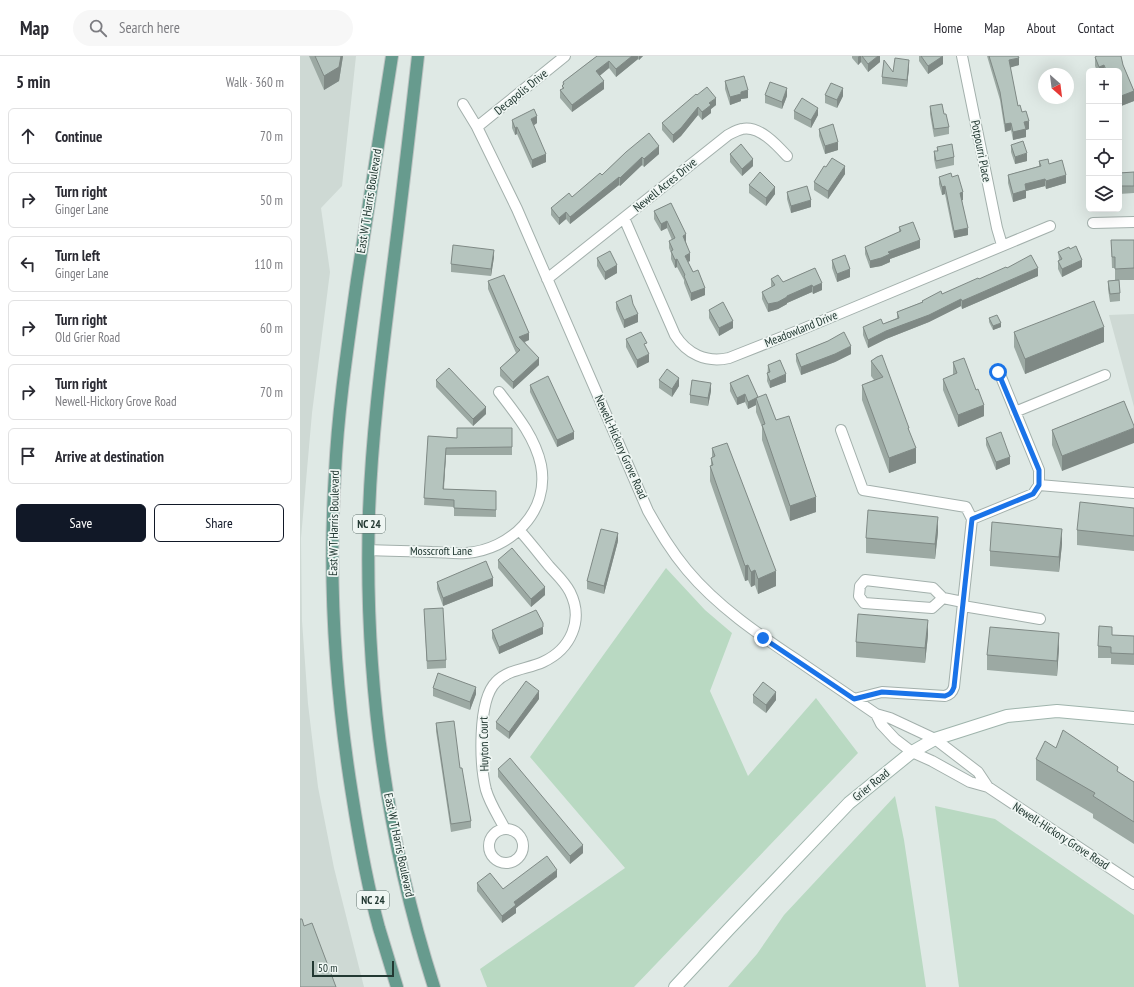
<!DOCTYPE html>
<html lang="en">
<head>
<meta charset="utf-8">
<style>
	:root { --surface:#fff; --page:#f7f7f7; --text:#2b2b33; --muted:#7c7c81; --line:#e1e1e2; --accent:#111827 }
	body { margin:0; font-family:"PT Sans Narrow",sans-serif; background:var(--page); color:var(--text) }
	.controls { position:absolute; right:12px; top:12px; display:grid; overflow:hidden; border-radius:6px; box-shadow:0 4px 16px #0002 }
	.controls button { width:36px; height:36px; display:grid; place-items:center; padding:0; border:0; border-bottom:1px solid var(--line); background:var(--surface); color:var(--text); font:20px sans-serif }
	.compass { position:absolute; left:738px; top:12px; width:36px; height:36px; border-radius:50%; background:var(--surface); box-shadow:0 4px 16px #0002; rotate:152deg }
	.scale { position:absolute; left:12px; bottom:10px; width:82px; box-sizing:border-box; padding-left:4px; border:2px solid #223832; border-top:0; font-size:11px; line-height:14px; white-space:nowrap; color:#223832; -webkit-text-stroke:3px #eff6f3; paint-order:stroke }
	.stop { position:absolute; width:12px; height:12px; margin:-9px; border:3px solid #1a73e8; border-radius:50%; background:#fff }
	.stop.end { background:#1a73e8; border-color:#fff; box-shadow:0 1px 4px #0008 }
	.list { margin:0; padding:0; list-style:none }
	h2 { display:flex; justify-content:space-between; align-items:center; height:52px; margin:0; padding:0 16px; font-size:17px }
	h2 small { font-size:13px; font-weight:400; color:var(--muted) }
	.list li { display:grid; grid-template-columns:26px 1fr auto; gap:12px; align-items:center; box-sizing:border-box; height:56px; margin:0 8px 8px; padding:0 8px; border:1px solid var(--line); border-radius:6px }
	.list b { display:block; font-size:15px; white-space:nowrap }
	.list p { margin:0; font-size:13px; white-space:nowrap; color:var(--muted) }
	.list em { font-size:13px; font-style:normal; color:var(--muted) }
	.actions { display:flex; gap:8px; padding:12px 16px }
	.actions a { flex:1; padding:9px 0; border:1px solid var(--accent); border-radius:6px; text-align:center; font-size:14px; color:var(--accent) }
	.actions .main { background:var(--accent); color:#fff }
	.icon { flex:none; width:22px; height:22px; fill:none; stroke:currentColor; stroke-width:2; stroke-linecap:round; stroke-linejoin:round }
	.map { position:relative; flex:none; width:834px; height:931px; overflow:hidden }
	header { display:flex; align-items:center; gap:24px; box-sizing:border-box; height:56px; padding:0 20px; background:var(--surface); border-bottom:1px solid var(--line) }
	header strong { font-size:19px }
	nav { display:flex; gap:22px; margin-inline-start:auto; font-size:14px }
	.search { width:280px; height:36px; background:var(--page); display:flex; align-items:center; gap:10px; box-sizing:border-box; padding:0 14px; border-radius:22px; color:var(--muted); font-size:15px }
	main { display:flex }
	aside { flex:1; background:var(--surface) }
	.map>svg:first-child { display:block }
	.built { fill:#ced9d4 }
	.green { fill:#b9d9c2 }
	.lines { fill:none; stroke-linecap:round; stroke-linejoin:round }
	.street-casing { stroke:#a3b0ac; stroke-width:12 }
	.secondary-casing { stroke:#9fb4ac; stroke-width:14 }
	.primary-casing { stroke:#bdc3c2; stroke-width:14 }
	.street { stroke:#fff; stroke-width:10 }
	.secondary { stroke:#fff; stroke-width:12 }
	.primary { stroke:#679b8e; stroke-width:12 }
	.wall { fill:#9ca9a3 }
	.shaded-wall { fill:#7f8985 }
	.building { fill:#b5c4be; stroke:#7f8985 }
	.route { stroke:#1a73e8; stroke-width:5 }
	.labels { text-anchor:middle; stroke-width:3.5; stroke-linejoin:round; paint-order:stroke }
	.shield { fill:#eff6f3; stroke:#60716c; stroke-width:1 }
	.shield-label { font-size:11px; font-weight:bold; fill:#223832 }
	.street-label { font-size:12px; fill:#223832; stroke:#eff6f3 }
</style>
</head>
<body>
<header>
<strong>Map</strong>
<div class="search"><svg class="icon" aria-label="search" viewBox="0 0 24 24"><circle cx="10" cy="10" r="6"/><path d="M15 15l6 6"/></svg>Search here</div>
<nav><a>Home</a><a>Map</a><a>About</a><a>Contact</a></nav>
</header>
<main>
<aside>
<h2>5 min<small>Walk · 360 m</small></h2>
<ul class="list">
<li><svg class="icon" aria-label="ahead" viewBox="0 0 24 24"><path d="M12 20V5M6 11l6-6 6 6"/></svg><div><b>Continue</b></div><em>70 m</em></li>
<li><svg class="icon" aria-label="right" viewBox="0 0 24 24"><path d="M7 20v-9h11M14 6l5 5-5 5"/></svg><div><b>Turn right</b><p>Ginger Lane</p></div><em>50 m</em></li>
<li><svg class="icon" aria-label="left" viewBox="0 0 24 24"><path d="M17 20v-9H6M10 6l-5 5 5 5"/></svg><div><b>Turn left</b><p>Ginger Lane</p></div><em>110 m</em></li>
<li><svg class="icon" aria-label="right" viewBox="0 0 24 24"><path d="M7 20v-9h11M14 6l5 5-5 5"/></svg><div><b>Turn right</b><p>Old Grier Road</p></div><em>60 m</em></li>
<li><svg class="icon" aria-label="right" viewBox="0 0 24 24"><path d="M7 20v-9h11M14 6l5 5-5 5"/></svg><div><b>Turn right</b><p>Newell-Hickory Grove Road</p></div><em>70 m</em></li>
<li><svg class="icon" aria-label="arrive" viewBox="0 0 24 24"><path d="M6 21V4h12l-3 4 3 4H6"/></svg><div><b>Arrive at destination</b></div></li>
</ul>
<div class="actions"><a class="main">Save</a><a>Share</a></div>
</aside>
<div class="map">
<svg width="834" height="931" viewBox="0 0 834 931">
	<rect width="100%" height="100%" fill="#dfe9e5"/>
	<path class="built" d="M0 0H56L42 130 21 152 30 216 12 357 1 482 2 565 8 648 18 731 34 812 64 931H0Z
		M834 258V351L809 259Z"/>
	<path class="green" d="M366 512 405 554 432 577 410 635 448 720 516 642 558 697 334 931H187L180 913 325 812 230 701Z
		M595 740 604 784 626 931H428L457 898 484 859Z
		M635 750 695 763 834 859V931H659Z"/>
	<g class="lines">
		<g class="street-casing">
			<path id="street" d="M662 0 697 172 702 189
				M163 48 177 71 217 153 348 455C360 476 371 495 387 514 417 550 458 578 497 604 523 622 550 640 576 658L590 662 635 683 678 716 688 731
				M177 71 265 0
				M324 162 375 279C387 298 406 307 429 302L505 272 750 170
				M793 167 834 166
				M247 223 428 79C432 77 437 74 442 73 459 69 477 89 487 100
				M715 356 805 319
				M541 374 563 434 666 451 672 463
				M739 429 834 437
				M68 494C90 495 111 495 132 496 143 496 155 498 166 497 210 494 250 456 241 409 235 381 216 358 199 336
				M643 542 632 552 564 547 559 540 560 530 565 524 633 532 643 542 663 546
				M663 550 740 563
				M554 643 582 636 645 640C650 638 652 637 654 631L672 463 733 438 739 429V414L699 316
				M576 658 581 668 595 683 612 696 632 705 670 726 688 731 834 828
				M189 790a17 17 0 1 1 34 0a17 17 0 1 1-34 0Z
				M205 773C199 761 190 748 186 734 180 710 177 645 196 626 208 613 228 613 243 606 271 593 284 564 270 536 265 526 256 518 249 510 239 498 230 486 220 475"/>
		</g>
		<g class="secondary-casing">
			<path id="secondary" d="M375 931 429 873 549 747 612 696 635 683 707 660 757 655 834 662"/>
		</g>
		<g class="primary-casing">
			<path id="primary" d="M92 0C80 75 69 150 57 224 48 288 38 353 35 417 28 524 35 632 52 738 59 783 67 828 79 872 85 892 91 911 97 931
				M118 0C110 71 102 141 93 211 83 292 72 374 69 456 64 616 85 778 134 931"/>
		</g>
		<use href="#street" class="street"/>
		<use href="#secondary" class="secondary"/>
		<use href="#primary" class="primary"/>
	</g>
	<path class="wall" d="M9 0H43L39 25 24 34Z
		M297 0H343L339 4 338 3 316 21 309 12 299 20 304 33 272 56 260 42V34L262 33 263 26Z
		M552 0H580V6L568 16 561 6 558 9 552 2Z
		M619 0H642L643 8 628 18 619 5Z
		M687 0H718L719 9 710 11 718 50 722 56 729 73 726 74V81L713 84 711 74 705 76 700 44Z
		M797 0H821L823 9 834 35V45L821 50 819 45V15H797L795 10V1Z
		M609 11 607 31 582 28V21L593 16Z
		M425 25 448 42 441 43V45L430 49 425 33Z
		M397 39 416 49 411 53V57L402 64 398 59 381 80 373 87 362 74V67Z
		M465 39 487 40 482 53 465 47Z
		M525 39 543 40 537 52 525 47Z
		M630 50 649 71V78L634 81 630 58Z
		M494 55 518 59 511 72 494 63Z
		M212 64 237 67 233 70 246 106 232 112 217 78 215 79 212 72Z
		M519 73 538 94 525 98 519 80Z
		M711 89 727 105 715 108 711 96Z
		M637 91 654 101V109L636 113 634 103V95H637Z
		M326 96 359 98 344 111 342 109 320 130 319 129 270 168 266 163 259 169 251 159V152L272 141 302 119Z
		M430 98 453 110 442 120 430 106Z
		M739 105 749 108 766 127 746 133 745 130 726 135V142L713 146 708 127V119L739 110Z
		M526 111 545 118 528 143 514 134V126Z
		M834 116V137L819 138V117Z
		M639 121H652L663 144H662L668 179 654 182 645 138 642 139 639 128Z
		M449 129 475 138 466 150 449 137Z
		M487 136 511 151 491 157 487 143Z
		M371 147 386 186 390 205 388 206 405 239 391 245 384 227V224L377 211 375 212 371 203V197L369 192V185L372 184 367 172 361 175 354 163V155Z
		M599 171 620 192 590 203V206L581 210 570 212 565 198V191L599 176Z
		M811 184H834V224H819L820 237V245L810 246 808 233V225L819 224H815V212H812Z
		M770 193 782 211 762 221 758 213V205L759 204 758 196Z
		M194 201 191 220 151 216V208Z
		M297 202 317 217 305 224 297 210Z
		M532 204 550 221 537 226 532 212Z
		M515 212 522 234 513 238 512 236 487 247V248L478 253 468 256 462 243V236L472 231 471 230V223L483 226Z
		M707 212 738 220 662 253 661 250 629 266 586 283 568 292 563 279V271L583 268 597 262V256L622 246V245L642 238Z
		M188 225 229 284 225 286 239 309 213 333 200 320V312L216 297 188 233Z
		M316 246 338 266 324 272 316 253Z
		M409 254 433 272 419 280 409 262Z
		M689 262 701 271 693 274 689 266Z
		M714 276 804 286 725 318 714 291Z
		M326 283 349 306 337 312 326 291Z
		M528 285 551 298 535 306 501 319 496 305V298Z
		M577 301 616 407 589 417 562 344V329L574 324 571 320V305Z
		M653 306 676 334 684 360 658 371 643 334V323L653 319Z
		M468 309 486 326 470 332 467 325Z
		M136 324 186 358 173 370 136 331Z
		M359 324 379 330 372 341 359 332Z
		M430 327 458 341 476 364 516 456 490 465 462 384V371L456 356V349L448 353 445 346 437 349 430 335Z
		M230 329 274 383 257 391 230 336Z
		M411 335 408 350 390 347V339Z
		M824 345 762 415 752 389V374Z
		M212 372V399H146L144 433 196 435V461L154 460V451L124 449 128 380 157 382Z
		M686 382 710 408 696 414 686 389Z
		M412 392 476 530 458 538 455 529 451 531 448 524 445 525 410 425V410H411V402H412Z
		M834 452V495L777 489V474Z
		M638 476 635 503 566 497V482Z
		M318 485 304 538 287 533V525Z
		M762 488 759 516 690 510V495Z
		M198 504 245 539 231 551 198 512Z
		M137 526 193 530 143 550 137 533Z
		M124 553 146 604V612L127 613Z
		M192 574 243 578 199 598 192 582Z
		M628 579 625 607 556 601V586Z
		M812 579 834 580V609L811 608V602H798V590Z
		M759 592 757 620 687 614V599Z
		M133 632 176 638 170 654 133 640Z
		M453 639 476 644 466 657 453 647Z
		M239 643 209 683 196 673V666Z
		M136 667 160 712 171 765V772L151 776 136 675Z
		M756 692 818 716 834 726V788L793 762V758L736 724V703Z
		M198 713 283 797 270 808 198 721Z
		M257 821 216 852V857L202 867 177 835V827L203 833Z"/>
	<path class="shaded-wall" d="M41 0H43L39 25 24 34V20Z
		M332 0H338V3L316 21V13Z
		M339 0H343L339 4Z
		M559 0H561V6L558 9V1Z
		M578 0H580V6L568 16V8Z
		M643 0V8L628 18V10Z
		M719 2V9L709 12V4Z
		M609 4V11L607 31V24Z
		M309 5V12L296 23V15Z
		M804 9V15H799V11Z
		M304 25V33L272 56V49Z
		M487 32V40L482 53V46Z
		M543 32V40L537 52V44Z
		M448 34V42L441 43V45L430 49V41L441 36Z
		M834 35V45L821 50V40Z
		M416 42V49L411 53V57L402 64V56L409 47Z
		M398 51V59L381 80 373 87V79Z
		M518 52V59L511 72V64Z
		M237 60V67L231 71V63Z
		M729 65V73L726 74V81L713 84V76L724 66Z
		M711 67V74L705 76V68Z
		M217 71V78L215 79V72Z
		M538 86V94L525 98V90Z
		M359 90V98L344 111V103Z
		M727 97V105L715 108V101Z
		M246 98V106L232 112V104Z
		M342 101V109L320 130V122Z
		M453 103V110L442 120V113Z
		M545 110V118L528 143V135Z
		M766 119V127L746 133V125Z
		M319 121V129L270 168V161Z
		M745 123V130L726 135V142L713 146V138L725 128Z
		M645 130V138L642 139V131Z
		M475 131V138L466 150V142Z
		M663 136V144L660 145V137Z
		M511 144V151L491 157V150Z
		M266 156V163L259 169V162Z
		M367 165V172L361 175V168Z
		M668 172V179L654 182V175Z
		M386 178V186L383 188V180Z
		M620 184V192L590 203V206L581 210 570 212V205L588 196Z
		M194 194V201L191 220V213Z
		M390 197V205L385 207V200Z
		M377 203V211L375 212V204Z
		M782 204V211L762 221V213Z
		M317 209V217L305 224V216Z
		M738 212V220L662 253V245Z
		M550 213V221L537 226V218Z
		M522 227V234L513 238V231Z
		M512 229V236L487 247V248L478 253 468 256V248Z
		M405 232V239L391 245V237Z
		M661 243V250L629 266 586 283 568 292V284L586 275Z
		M338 258V266L324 272V264Z
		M433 265V272L419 280V272Z
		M701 267V271L693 274V270Z
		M804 271V286L725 318V303Z
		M229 277V284L219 288V281Z
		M551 290V298L535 306 501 319V311Z
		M349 298V306L337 312V304Z
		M239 302V309L213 333V326Z
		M486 318V326L470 332V325Z
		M379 322V330L372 341V333Z
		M411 327V335L408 350V342Z
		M445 338V346L437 349V342Z
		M456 342V349L448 353V346Z
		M684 349V360L658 371V359Z
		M186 351V358L173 370V363Z
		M834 372V387L762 415V400Z
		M274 376V383L257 391V384Z
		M146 392V399L143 441V433Z
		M616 392V407L589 417V402Z
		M710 401V408L696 414V406Z
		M516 441V456L490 465V450Z
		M638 461V476L635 503V488Z
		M762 473V488L759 516V501Z
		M318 477V485L304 538V530Z
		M448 509V524L445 525V510Z
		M455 514V529L451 531V516Z
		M476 515V530L458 538V523Z
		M193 522V530L143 550V542Z
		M245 531V539L231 551V543Z
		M628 564V579L625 607V592Z
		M243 571V578L199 598V591Z
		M759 577V592L757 620V605Z
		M176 631V638L170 654V646Z
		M239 635V643L209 683V676Z
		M476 636V644L466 657V649Z
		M283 789V797L270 808V800Z
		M257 814V821L216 852V857L202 867V860L214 846Z"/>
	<path class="building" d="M15 0H41L39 11 24 20Z
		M297 0H332L316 13 309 5 296 15 304 25 272 49 260 34 264 32 262 30 264 28 263 26Z
		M562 0H578L568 8Z
		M621 0H643L628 10Z
		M689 0H718L719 2 709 4 718 50 720 49 722 56 726 55 729 65 724 66 726 73 713 76 711 67 705 68 700 36Z
		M797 0H821L823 9 834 35 821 40 819 36V15H808L807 13 806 14 804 9 799 11 795 1Z
		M595 2 609 4 607 24 582 21 584 4 593 16Z
		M444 20 448 34 441 36V38L430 41 425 25Z
		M470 26 487 32 482 46 465 39Z
		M531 27 543 32 537 44 525 39Z
		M407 31 416 42 409 47 411 49 402 56 398 51 381 72 373 79 362 67 396 38 397 39Z
		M502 42 518 52 511 64 494 55Z
		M642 48 644 58H646L649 71 634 73 630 50Z
		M234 53 237 60 231 63 246 98 232 104 217 71 215 72 212 64Z
		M533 68 538 86 525 90 519 73Z
		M349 77 359 90 344 103 342 101 320 122 319 121 270 161 266 156 259 162 251 152 269 137 272 141 300 117 302 119 326 96Z
		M723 85 727 97 715 101 711 89Z
		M441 88 453 103 442 113 430 98Z
		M652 88 654 101 636 105 634 95H638L637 91Z
		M532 102 545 110 528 135 514 126 524 110 526 111Z
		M748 103 749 108 762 104 766 119 746 125 745 123 725 128 726 134 713 138 708 119 741 110 739 105Z
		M460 116 475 131 466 142 449 129Z
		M834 116V130H819V117Z
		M651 117 652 121 658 119 663 136 660 137 668 172 654 175 645 130 642 131 639 121Z
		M507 130 511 144 491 150 487 136Z
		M371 147 386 178 383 180 390 197 385 200 393 216 398 214 405 232 391 237 384 220 385 219 377 203 375 204 371 195 373 194 369 185 375 182 367 165 361 168 354 155Z
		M613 166 620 184 588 196 590 198 581 202 570 205 565 191 601 175 599 171Z
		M811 184H834V212L815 213V201H812Z
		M153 189 194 194 191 213 151 208Z
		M776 190 782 204 762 213 758 205 762 203 758 196 769 191 770 193Z
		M310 195 317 209 305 216 297 202Z
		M545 199 550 213 537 218 532 204Z
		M731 199 738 212 662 245 661 243 629 259 586 275 568 284 563 271 581 263 583 268 599 262 597 256 623 246 622 245 641 235 642 238 678 222 679 223 706 211 707 212Z
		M515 212 522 227 513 231 512 229 487 240V241L478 246 468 248 462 236 475 229 471 223 478 219 483 226Z
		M204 219 229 277 219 281 239 302 213 326 200 312 220 294 216 290 188 225Z
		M819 224 820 237 810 238 808 225Z
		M331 239 333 248 338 258 324 264 316 246Z
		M794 245 804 271 725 303 714 276Z
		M423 246 433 265 419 272 409 254Z
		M697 259 701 267 693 270 689 262Z
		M341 276 347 287 344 288 349 298 337 304 326 283Z
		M544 276 551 290 535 298 501 311 496 298 528 285Z
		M582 299 609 372H608L616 392 589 402 562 329 583 321 571 305 577 301Z
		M664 302 676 334 678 333 684 349 658 359 643 323 657 317 653 306Z
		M480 304 486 318 470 325 467 317 470 316 468 309Z
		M149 312 186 351 173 363 136 324Z
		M367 313 379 322 372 333 359 324Z
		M448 319 458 341 448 346 445 338 437 342 430 327Z
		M248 320 274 376 257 384 230 329Z
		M392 324 411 327 408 342 390 339Z
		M466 338 476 364 489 360 516 441 490 450 462 369 465 368 456 342Z
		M824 345 834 370V372L762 400 752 374Z
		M157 372H212V391L146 392 143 433 196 435V454L154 452V444L124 442 128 380 157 382Z
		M701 376 710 401 696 406 686 382Z
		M427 387 476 515 458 523 455 514 451 516 448 509 445 510 410 410 413 409 411 402 415 400 412 392Z
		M780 446 834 452V480L777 474Z
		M568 454 638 461 635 488 566 482Z
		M692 466 762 473 759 501 690 495Z
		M301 473 318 477 304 530 287 525Z
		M212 492 245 531 231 543 198 504Z
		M186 505 193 522 143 542 137 526Z
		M143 552 146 604 127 605 124 553Z
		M236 554 243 567V571L199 591 192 574Z
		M558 558 628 564 625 592 556 586Z
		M799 570 812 571V579L834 580V598L811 597V591L798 590Z
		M690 571 759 577 757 605 687 599Z
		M138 617 176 631 170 646 133 632Z
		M226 625 239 635 209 676 196 666Z
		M463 626 476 636 466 649 453 639Z
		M154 665 160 712H162L171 765 151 768 136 667Z
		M763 674 818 711 817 715 834 726V766L793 740 795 737 736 703 745 685 756 692Z
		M210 702 283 789 270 800 198 713Z
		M247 800 257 814 214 846 216 849 202 860 177 827 190 817 203 833Z
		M0 863H2L4 870 12 867 36 931H0Z"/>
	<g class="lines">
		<path class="route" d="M463 582 554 643 582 636 645 640C650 638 652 637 654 631L672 463 733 438 739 429V414L698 316"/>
	</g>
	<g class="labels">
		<g class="shield">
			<rect x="53" y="459" width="32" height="18" rx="3"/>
			<rect x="57" y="835" width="32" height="18" rx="3"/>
		</g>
		<g class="shield-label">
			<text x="69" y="472">NC 24</text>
			<text x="73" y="848">NC 24</text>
		</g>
		<g class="street-label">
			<text transform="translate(221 36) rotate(-39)" y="4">Decapolis Drive</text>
			<text transform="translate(681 95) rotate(79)" y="4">Potpourri Place</text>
			<text transform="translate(365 129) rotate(-39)" y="4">Newell Acres Drive</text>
			<text transform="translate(69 145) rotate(-81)" y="4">East W T Harris Boulevard</text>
			<text transform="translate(501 273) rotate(-22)" y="4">Meadowland Drive</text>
			<text transform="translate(321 391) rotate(66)" y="4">Newell-Hickory Grove Road</text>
			<text transform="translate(34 467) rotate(-89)" y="4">East W T Harris Boulevard</text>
			<text x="141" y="499">Mosscroft Lane</text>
			<text transform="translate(184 688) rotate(-91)" y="4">Huyton Court</text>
			<text transform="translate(571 729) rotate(-39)" y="4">Grier Road</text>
			<text transform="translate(761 780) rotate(33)" y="4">Newell-Hickory Grove Road</text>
			<text transform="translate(99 789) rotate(78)" y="4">East W T Harris Boulevard</text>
		</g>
	</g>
</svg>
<div class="controls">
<button>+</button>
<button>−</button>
<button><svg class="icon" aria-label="locate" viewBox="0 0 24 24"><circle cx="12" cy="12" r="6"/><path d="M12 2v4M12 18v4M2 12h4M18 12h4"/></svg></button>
<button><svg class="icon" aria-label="layers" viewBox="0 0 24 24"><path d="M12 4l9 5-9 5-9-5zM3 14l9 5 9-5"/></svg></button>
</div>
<svg class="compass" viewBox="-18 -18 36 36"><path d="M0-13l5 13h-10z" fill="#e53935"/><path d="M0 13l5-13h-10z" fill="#7c7c81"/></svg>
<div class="scale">50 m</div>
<div class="stop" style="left:698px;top:316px"></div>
<div class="stop end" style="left:463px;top:582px"></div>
</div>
</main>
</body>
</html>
